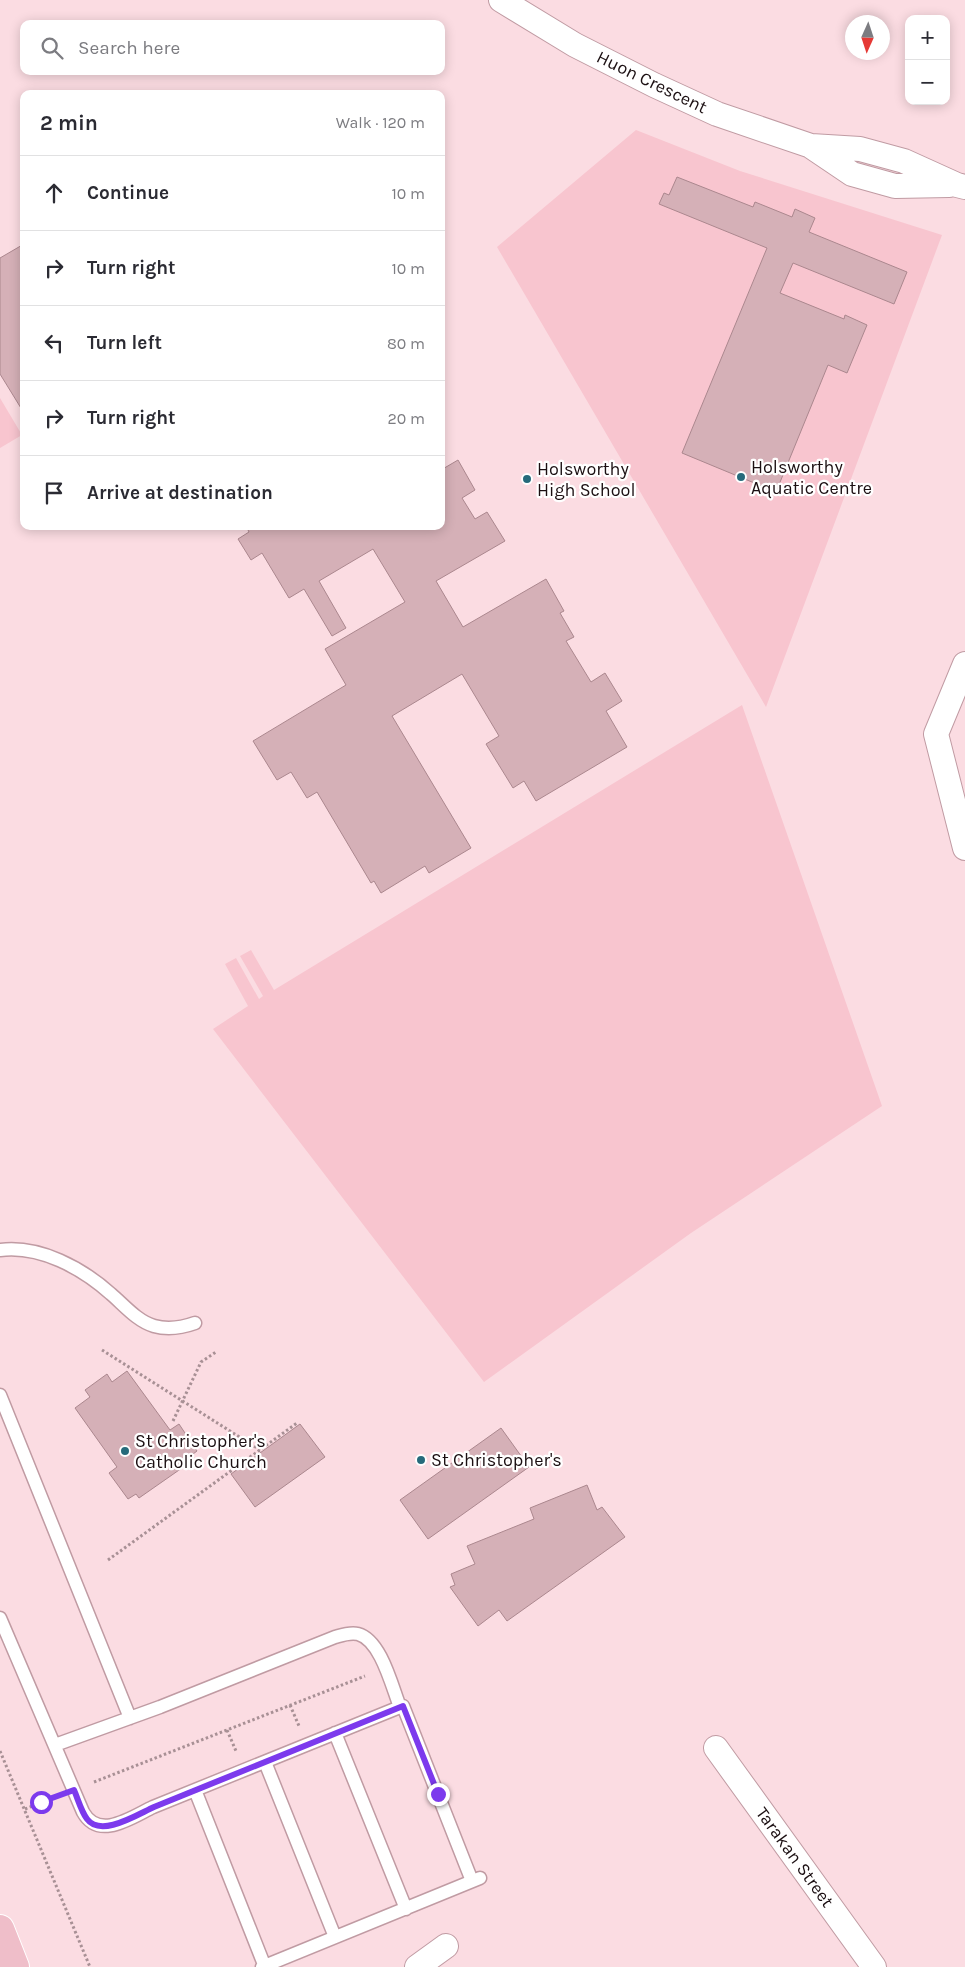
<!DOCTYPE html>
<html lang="en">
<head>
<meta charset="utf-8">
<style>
	:root { --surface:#fff; --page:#f7f7f7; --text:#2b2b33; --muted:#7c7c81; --line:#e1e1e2 }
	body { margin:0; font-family:Karla,sans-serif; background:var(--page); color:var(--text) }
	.controls { position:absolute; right:15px; top:15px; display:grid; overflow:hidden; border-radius:10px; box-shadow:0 2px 12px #0003 }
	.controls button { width:45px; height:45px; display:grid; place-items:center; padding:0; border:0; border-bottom:1px solid var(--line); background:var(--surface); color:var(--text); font:25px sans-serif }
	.compass { position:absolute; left:845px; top:15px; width:45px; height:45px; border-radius:50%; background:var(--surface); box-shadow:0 2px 12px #0003; rotate:183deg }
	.stop { position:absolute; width:15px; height:15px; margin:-11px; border:4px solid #7c3aed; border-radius:50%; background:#fff }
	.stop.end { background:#7c3aed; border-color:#fff; box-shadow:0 1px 5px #0008 }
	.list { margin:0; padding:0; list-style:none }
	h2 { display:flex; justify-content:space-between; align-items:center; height:65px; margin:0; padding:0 20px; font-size:21px }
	h2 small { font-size:16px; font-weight:400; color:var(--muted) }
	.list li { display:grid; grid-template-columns:32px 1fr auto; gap:15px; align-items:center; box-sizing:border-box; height:75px; padding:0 20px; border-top:1px solid var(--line) }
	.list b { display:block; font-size:19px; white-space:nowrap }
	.list em { font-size:16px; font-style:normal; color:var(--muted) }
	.icon { flex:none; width:28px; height:28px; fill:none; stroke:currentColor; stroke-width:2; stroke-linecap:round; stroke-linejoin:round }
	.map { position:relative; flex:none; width:965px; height:1967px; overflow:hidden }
	.search { position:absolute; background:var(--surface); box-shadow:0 2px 12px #0003; left:20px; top:20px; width:425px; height:55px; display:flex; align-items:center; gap:12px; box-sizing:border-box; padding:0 18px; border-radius:10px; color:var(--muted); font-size:19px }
	.panel { position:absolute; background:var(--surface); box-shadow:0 2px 12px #0003; left:20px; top:90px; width:425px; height:440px; border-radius:10px }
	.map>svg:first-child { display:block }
	.green { fill:#f8c5cf }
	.building { fill:#d5b0b7; stroke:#ab878e }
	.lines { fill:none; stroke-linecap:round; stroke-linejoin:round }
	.lane-casing { stroke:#c09ba3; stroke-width:15 }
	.street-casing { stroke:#c09ba3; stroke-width:26 }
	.primary-casing { stroke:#fff; stroke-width:30 }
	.path { stroke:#a89095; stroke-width:3; stroke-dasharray:2.5 2.5; stroke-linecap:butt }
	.lane { stroke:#fff; stroke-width:12 }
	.street { stroke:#fff; stroke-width:24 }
	.primary { stroke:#efbec9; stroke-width:28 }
	.route { stroke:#7c3aed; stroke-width:6 }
	.poi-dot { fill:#266a7b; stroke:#fff; stroke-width:2 }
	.labels { text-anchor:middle; stroke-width:4.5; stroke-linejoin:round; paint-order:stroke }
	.street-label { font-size:18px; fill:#1b0f12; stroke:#fff }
	.poi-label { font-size:18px; fill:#1b0f12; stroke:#fff; text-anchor:start }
</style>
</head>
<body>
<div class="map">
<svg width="965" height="1967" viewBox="0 0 965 1967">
	<rect width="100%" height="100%" fill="#fbdce2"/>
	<path class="green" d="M636 130 740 171 942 235 766 707 497 247Z
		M0 398 22 435 0 448Z
		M742 705 882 1106 691 1233 484 1382 213 1029 248 1006 225 964 236 958 259 999 263 996 240 956 251 950 274 990Z"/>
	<path class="building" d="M677 177 753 207 755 202 792 217 795 209 815 218 809 232 907 272 894 304 793 263 780 293 844 319 845 315 867 325 847 373 828 365 776 492 682 453 767 248 659 204 664 193 669 195Z
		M24 244V413L0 374V258Z
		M458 460 475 490 462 498 475 519 487 512 505 541 436 581 463 627 546 579 564 611 560 613 574 637 566 641 591 682 605 673 622 701 606 711 627 747 536 801 524 781 513 788 486 744 499 736 462 674 392 716 471 848 429 873 425 866 381 893 374 881 371 883 317 792 307 798 291 772 277 780 253 741 346 685 325 649 405 602 373 549 319 581 346 628 332 636 304 589 289 598 262 553 251 560 238 539 249 532 246 526H441V470Z
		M127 1371 170 1430 179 1424 197 1451 189 1457 192 1461 139 1498 136 1494 128 1499 109 1473 117 1467 75 1408 90 1397 85 1390 107 1374 112 1382Z
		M300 1424 325 1457 255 1507 231 1474Z
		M501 1428 529 1467 428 1539 400 1500Z
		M587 1485 597 1510 602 1507 625 1537 507 1621 499 1610 478 1626 450 1587 455 1585 451 1574 475 1564 467 1546 534 1519 530 1508Z"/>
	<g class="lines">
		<g class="lane-casing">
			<path id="lane" d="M0 1250C40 1245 82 1268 111 1294 124 1305 137 1321 154 1326 168 1330 181 1328 195 1323
				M0 1395 130 1718
				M0 1618 83 1812C99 1841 132 1817 153 1807L400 1707
				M335 1733 406 1909
				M55 1745 160 1707 335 1637C342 1635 350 1632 358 1634 381 1640 392 1687 400 1707L403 1706 472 1881
				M265 1762 335 1937
				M195 1790 265 1967
				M262 1967 480 1878"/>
		</g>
		<g class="street-casing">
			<path id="street" d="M501 0 575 45 654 85 717 114 811 146 860 149 904 161 957 185 965 187
				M812 147 852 174 895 186 949 185
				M965 664 936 734 965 848
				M716 1748 874 1967
				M417 1967 446 1946"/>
		</g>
		<g class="primary-casing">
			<path id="primary" d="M0 1929 15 1967"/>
		</g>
		<path class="path" d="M102 1350 260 1450
			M173 1421 201 1362 216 1352
			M108 1560 297 1423
			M290 1705 299 1726
			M227 1730 236 1751
			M0 1751 90 1967
			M94 1782 365 1676
			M25 1809 53 1798"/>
		<use href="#lane" class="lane"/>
		<use href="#street" class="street"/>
		<use href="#primary" class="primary"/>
	</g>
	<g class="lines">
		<path class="route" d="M41 1802 74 1790C78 1799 81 1811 87 1819 101 1838 138 1814 154 1807L403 1706 438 1794"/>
	</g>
	<g class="poi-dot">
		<circle cx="741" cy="477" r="5"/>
		<circle cx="527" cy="479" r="5"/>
		<circle cx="125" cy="1451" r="5"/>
		<circle cx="421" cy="1460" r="5"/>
	</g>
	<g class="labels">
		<g class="street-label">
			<text transform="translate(652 82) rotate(26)" y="6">Huon Crescent</text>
			<text transform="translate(795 1857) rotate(54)" y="6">Tarakan Street</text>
		</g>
		<g class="poi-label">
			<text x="751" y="473">Holsworthy<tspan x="751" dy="21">Aquatic Centre</tspan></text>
			<text x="537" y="475">Holsworthy<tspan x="537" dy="21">High School</tspan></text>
			<text x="135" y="1447">St Christopher's<tspan x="135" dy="21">Catholic Church</tspan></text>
			<text x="431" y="1466">St Christopher's</text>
		</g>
	</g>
</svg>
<div class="controls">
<button>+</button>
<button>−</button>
</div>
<svg class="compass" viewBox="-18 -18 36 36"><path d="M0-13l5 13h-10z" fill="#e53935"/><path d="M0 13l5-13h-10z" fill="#7c7c81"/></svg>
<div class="stop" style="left:41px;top:1802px"></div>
<div class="stop end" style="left:438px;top:1794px"></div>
<div class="search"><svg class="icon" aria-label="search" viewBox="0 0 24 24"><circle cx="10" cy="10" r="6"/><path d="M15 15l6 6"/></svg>Search here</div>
<section class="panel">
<h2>2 min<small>Walk · 120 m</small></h2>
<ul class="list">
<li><svg class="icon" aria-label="ahead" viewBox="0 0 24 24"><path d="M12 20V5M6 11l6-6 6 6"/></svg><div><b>Continue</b></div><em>10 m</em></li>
<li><svg class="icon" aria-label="right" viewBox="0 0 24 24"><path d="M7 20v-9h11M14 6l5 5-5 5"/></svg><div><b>Turn right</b></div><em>10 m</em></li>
<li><svg class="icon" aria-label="left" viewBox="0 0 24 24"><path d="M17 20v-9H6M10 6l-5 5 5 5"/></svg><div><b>Turn left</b></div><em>80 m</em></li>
<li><svg class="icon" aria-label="right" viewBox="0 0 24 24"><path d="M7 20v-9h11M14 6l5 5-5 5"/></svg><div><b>Turn right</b></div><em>20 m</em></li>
<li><svg class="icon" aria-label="arrive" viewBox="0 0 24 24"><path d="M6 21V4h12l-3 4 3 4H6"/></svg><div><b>Arrive at destination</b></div></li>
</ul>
</section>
</div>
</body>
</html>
